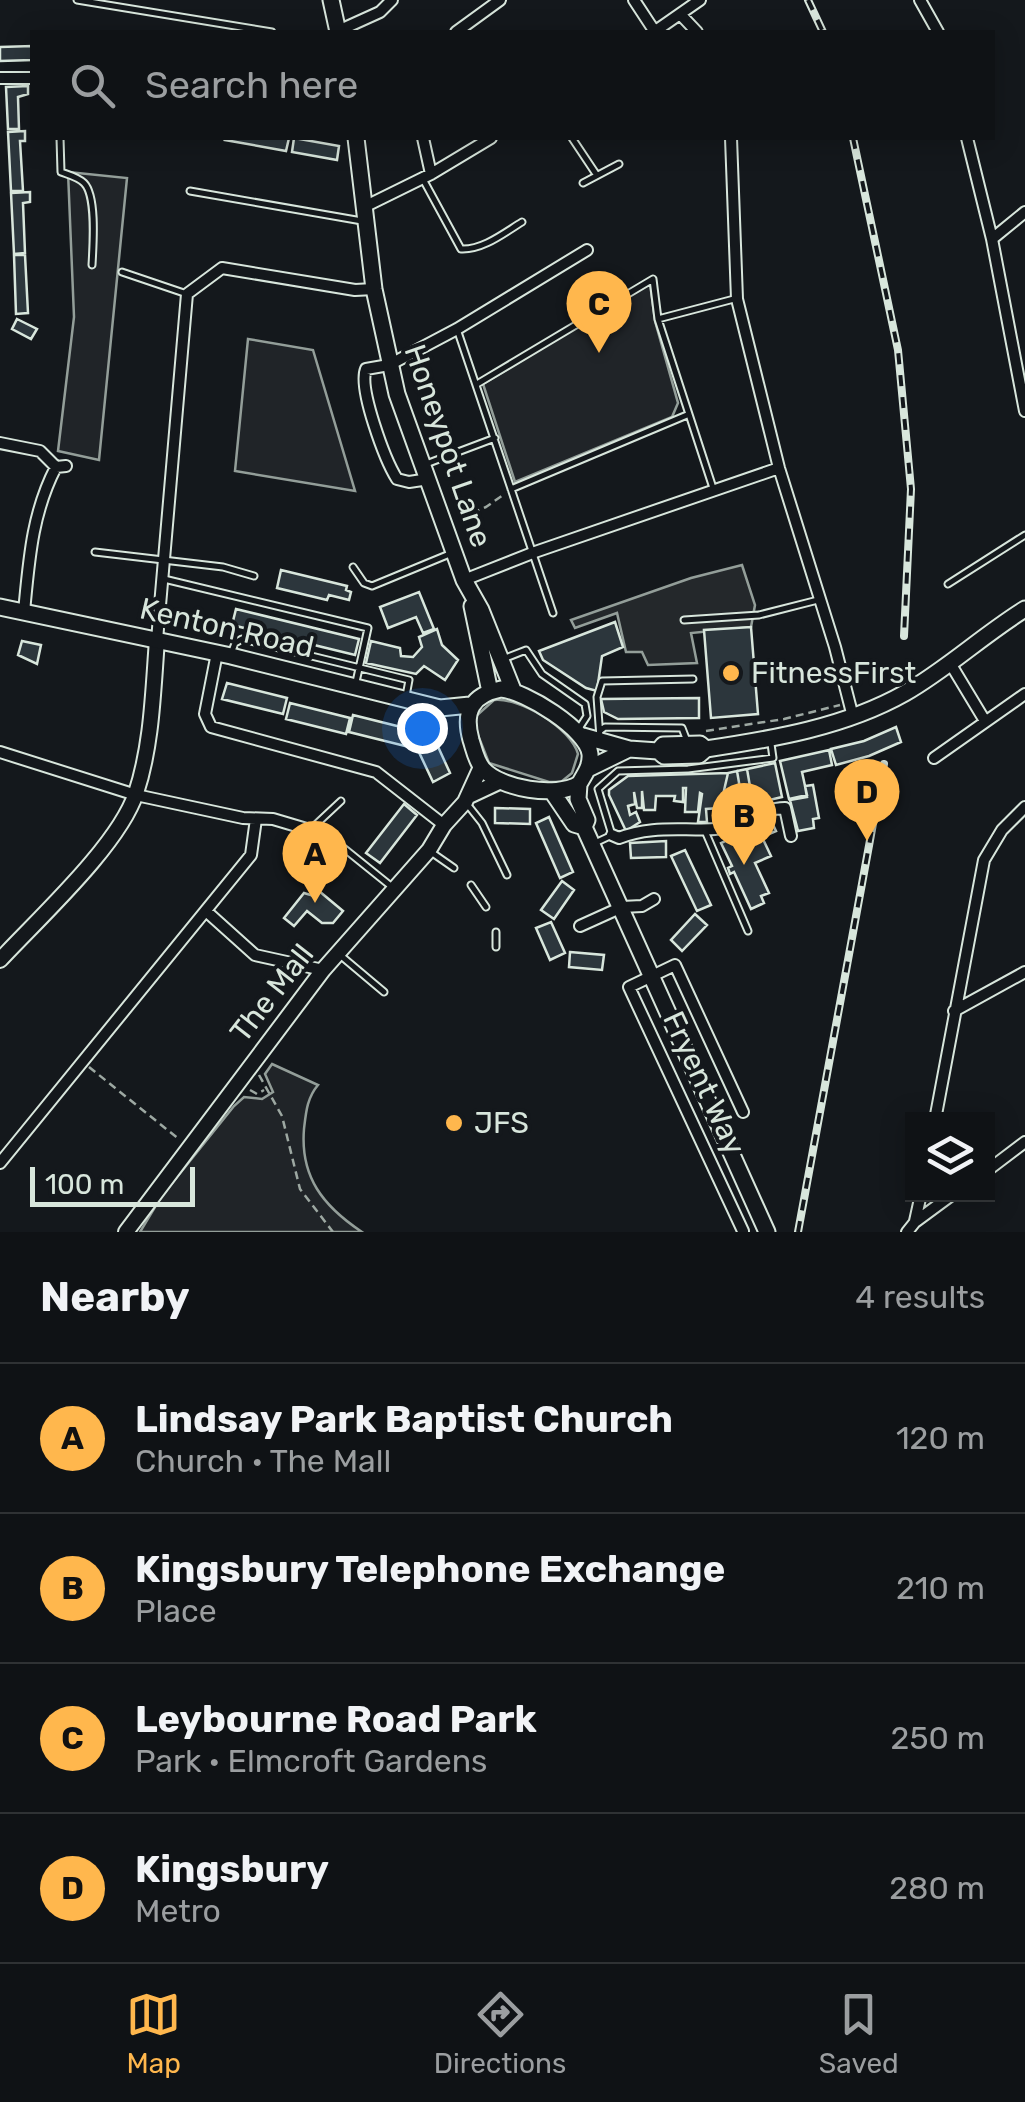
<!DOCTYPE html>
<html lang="en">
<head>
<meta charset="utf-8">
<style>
	:root { --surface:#0f1215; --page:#181b1e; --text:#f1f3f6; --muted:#9b9ea0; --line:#2f3234; --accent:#ffb74d }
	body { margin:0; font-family:Rubik,sans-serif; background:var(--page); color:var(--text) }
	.controls { position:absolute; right:30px; bottom:30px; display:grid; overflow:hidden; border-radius:0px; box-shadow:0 5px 25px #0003 }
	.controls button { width:90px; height:90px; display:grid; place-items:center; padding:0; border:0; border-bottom:2px solid var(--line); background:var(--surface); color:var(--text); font:50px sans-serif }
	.scale { position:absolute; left:30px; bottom:25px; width:165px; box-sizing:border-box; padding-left:10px; border:5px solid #d8e6dc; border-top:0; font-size:28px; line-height:35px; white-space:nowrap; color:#d8e6dc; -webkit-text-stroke:8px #14181c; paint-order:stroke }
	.you { position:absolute; left:422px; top:728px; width:35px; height:35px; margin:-25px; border:8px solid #fff; border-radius:50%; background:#1a73e8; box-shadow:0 0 0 15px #1a73e833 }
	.badge { display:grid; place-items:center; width:65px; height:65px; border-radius:50%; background:var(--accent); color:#111; font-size:32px; font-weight:700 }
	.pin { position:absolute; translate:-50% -82px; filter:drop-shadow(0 2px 5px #0008) }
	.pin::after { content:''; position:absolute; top:52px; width:35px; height:30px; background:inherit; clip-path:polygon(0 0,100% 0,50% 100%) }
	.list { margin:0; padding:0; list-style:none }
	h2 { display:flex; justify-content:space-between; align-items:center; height:130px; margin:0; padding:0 40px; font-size:42px }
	h2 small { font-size:32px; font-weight:400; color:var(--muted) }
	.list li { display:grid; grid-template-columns:65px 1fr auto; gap:30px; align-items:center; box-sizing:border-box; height:150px; padding:0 40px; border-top:2px solid var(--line) }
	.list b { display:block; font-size:38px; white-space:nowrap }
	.list p { margin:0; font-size:32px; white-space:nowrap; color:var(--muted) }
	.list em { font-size:32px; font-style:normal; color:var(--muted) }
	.icon { flex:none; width:55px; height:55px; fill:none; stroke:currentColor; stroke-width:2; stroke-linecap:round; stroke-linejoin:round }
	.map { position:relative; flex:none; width:1025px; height:1232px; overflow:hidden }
	.search { position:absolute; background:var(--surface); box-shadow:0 5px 25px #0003; left:30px; right:30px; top:30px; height:110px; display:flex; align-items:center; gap:25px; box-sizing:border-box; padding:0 35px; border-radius:0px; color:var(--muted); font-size:38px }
	.sheet { height:730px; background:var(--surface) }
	nav { display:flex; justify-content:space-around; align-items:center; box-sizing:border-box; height:140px; border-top:2px solid var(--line); background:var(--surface); font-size:28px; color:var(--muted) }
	nav a { display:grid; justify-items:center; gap:5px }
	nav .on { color:var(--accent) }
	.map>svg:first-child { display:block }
	.green { fill:#202428; stroke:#939e99; stroke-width:2.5 }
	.parking { fill:#24282b; stroke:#939e99; stroke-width:2.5 }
	.building { fill:#2c363c; stroke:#d8e6dc; stroke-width:2.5 }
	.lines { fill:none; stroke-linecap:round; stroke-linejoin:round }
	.lane-casing { stroke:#d8e6dc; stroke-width:9 }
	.street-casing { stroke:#d8e6dc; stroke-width:14 }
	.secondary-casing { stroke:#d8e6dc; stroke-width:18 }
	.primary-casing { stroke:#d8e6dc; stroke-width:19 }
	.path { stroke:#9da8a2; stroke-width:2.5; stroke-dasharray:8 5; stroke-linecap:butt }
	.lane { stroke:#14181c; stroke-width:5 }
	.street { stroke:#14181c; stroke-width:10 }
	.secondary { stroke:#14181c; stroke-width:14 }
	.primary { stroke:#14181c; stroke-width:15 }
	.rail-casing { stroke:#d8e6dc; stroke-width:8 }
	.rail { stroke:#14181c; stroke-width:4; stroke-dasharray:11; stroke-linecap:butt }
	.poi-dot { fill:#ffb74d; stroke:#14181c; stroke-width:4 }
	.labels { text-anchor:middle; stroke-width:8; stroke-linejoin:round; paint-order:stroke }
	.street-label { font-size:30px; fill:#d8e6dc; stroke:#14181c }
	.poi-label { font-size:30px; fill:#d8e6dc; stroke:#14181c; text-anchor:start }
</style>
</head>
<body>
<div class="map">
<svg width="1025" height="1232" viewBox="0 0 1025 1232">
	<rect width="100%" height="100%" fill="#14181c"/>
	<path class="green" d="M68 172 127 178 99 460 58 451 74 317Z
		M650 283 655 321 678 403 672 417 515 482 483 384Z
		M248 339 313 350 355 491 235 471Z
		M494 700C520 697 571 728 578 754L572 773 561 782H549L489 763 474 725 475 717Z
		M272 1064 318 1085C307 1098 306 1112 304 1129 300 1177 323 1206 362 1232H140L161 1197 234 1106 244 1097 262 1099 273 1092 265 1074Z"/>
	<path class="parking" d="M742 565 755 605 751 627 691 633 697 663 648 665 642 652H626L617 613 575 628 571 620 691 578Z"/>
	<path class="building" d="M32 46V60L0 61V47Z
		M28 86V94L18 97 19 129H8L6 87Z
		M25 131V141H20L23 191H11L8 132Z
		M226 138H289L286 151 225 140Z
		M294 138 339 146 337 160 292 152Z
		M30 192V202L23 203 25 253 14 254 11 193Z
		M14 255H25L28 313 16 314Z
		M17 319 37 329 31 339 12 329Z
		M281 570 347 586 346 590 351 592 349 600 329 595 327 600 277 588Z
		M419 592 434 629 423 633 416 617 388 628 380 607Z
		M236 609 359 639 355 655 232 625Z
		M615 622 623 647 602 656 597 691 586 688 543 660 539 651Z
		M751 627 758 714 711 718 704 630Z
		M437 629 442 645 458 660 445 680 424 666 416 674 366 663 371 641 400 648 401 656 413 657 422 647 419 637Z
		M22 641 41 645 37 664 18 655Z
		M227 683 287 698 283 714 222 699Z
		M699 698V718L618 719 604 712 601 699Z
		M290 703 350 718 346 734 286 719Z
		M353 715 413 730 409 747 349 732Z
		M896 727 901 742 869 756 836 765 831 749 864 741Z
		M435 740 450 773 433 782 417 748Z
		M829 750 832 765 802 772 807 795 789 799 780 761Z
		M775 763 782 797 753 804 747 769Z
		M747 769 753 804 743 806 737 771Z
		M737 771 743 806 720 808 728 773Z
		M728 773 720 808 706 809 707 822H698L702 794 700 793 698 812H685L686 788H683V802L674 801 675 796H656L655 810H644L642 791V808H637L634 792 635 804 628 806 630 815 636 812 640 822 626 831 609 795V790L628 776Z
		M813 785 819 818 813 819 814 828 798 831 790 800 807 797 805 786Z
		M404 804 417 815 380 863 366 853Z
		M495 808 530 809V824L495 823Z
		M549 817 573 872 560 878 536 823Z
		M770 818 776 831 762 837 771 856 755 863 769 893 761 896 764 903 751 909 734 872 730 874 728 868 732 866 721 843 742 833 744 839 749 837 746 829Z
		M666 841V857L631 858 630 843Z
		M685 850 711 905 697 911 671 856Z
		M562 881 574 890 554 919 541 910Z
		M319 891 343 911 333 923H322L307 911 294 926 284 918 304 893 314 896Z
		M695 914 707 925 682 951 671 940Z
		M551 922 565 953 550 960 536 928Z
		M570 952 604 955 602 970 569 967Z"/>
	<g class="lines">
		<g class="lane-casing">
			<path id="lane" d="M77 0 272 32
				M60 138 61 172C69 175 78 177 84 183 97 196 93 246 92 265
				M572 138 596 174
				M424 181 461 249C483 250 504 233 522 222
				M583 183 619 164
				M190 191 362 221
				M122 272 184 293
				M658 319 734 299
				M458 332 553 613
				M477 384 653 279 658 319 713 488
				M426 464 495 438
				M511 489 687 415
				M95 552 223 567 254 576
				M353 567 364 583 372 586 452 553
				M164 579 368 628 356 682
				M948 584 1025 535
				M684 620 759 615 818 600
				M231 654 235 643 242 639 409 680 406 696
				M503 659 526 650 542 674 585 704 587 716 578 730
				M601 730 605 727 682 728 687 741
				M600 738 597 697 602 681 693 679
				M467 804 482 823 507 875
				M310 830 341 801
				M705 831 748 931
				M595 843 612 835 598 789 618 771 688 769 773 758 771 744
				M341 846 392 887
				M431 852 454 868
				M471 885 486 907
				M496 932V947
				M340 955 384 992"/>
		</g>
		<g class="street-casing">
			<path id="street" d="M634 0 655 32
				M920 0 938 32
				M680 14 697 32
				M338 31 380 12 392 0
				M456 32 500 0
				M654 32 700 0
				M0 78H32
				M423 138 431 174
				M731 138 737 299 779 468 835 647 853 717
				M967 138 992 239 1025 411
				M364 207 431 174 491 138
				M992 239 1025 212
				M0 443 40 451 56 467
				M429 479 409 482 397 479C385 460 358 388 366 369L389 365 457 329 587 250
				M464 580 535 552 779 468
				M24 612C29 560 32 513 56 467L66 466
				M157 640 187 294 222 268 355 290 374 289
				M217 653 205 714 211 727 376 772 444 825
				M950 663 985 721
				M0 752 136 795 243 818 273 819 310 830
				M934 758 1025 694
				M612 835 619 838C651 825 682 831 715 829 740 828 759 808 785 808L791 836
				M206 911 255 955 323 970
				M580 926 622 907 642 906 654 899
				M954 1011 1025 972
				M935 1120 984 860 1002 830 1025 807
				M0 1163 251 855 256 819
				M988 1170 1025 1142
				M915 1221 921 1194
				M743 1231 629 987 675 965 743 1112
				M907 1232 915 1222 953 1194"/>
		</g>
		<g class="secondary-casing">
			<path id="secondary" d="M469 796 501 781
				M0 960C39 918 119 845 136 793 152 745 153 691 157 640
				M126 1232 323 970 429 850 444 825 465 802 481 767"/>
		</g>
		<g class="primary-casing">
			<path id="primary" d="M331 0 338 32
				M356 138 374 289 397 394 464 580 481 610 513 690
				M472 606 490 692
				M0 607 231 656 440 708 470 705
				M501 689C525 691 587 729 590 754 591 766 585 774 579 784 556 798 501 789 483 769 476 761 474 749 471 740 463 711 472 695 501 689Z
				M583 736 629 749 658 751 664 756 699 755 706 749C773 739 845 727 905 693 947 669 983 635 1025 609
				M658 751 663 745 700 744 706 749
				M588 769 629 749
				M579 784 578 799 587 820 584 827 767 1232
				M553 793 574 824 584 827"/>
		</g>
		<path class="path" d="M460 518 486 507 503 495
			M706 731 784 719 840 705
			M322 834 335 843
			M89 1067 180 1140
			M259 1075 282 1116 300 1189 333 1232
			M250 1090 257 1094 264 1090"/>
		<use href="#lane" class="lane"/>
		<use href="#street" class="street"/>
		<use href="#secondary" class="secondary"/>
		<use href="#primary" class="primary"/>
		<g class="rail-casing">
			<path id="rail" d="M808 0 823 32
				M853 138 898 350 911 489 904 636
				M798 1232 884 764"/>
		</g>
		<use href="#rail" class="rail"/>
	</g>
	<g class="poi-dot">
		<circle cx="731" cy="673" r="10"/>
		<circle cx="454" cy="1123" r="10"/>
	</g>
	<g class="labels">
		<g class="street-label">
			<text transform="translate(448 446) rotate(71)" y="10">Honeypot Lane</text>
			<text transform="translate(227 628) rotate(13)" y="10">Kenton Road</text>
			<text transform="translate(272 993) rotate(-52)" y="10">The Mall</text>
			<text transform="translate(704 1083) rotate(65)" y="10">Fryent Way</text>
		</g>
		<g class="poi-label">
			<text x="751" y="683">FitnessFirst</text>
			<text x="474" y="1133">JFS</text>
		</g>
	</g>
</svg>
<div class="controls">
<button><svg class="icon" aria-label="layers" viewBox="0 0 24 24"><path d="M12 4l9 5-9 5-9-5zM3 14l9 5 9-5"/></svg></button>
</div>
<div class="scale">100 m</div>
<div class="you"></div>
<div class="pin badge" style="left:315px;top:903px">A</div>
<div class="pin badge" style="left:744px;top:865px">B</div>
<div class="pin badge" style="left:599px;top:353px">C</div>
<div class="pin badge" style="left:867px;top:841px">D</div>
<div class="search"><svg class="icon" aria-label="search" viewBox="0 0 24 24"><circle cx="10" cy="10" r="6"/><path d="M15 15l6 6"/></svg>Search here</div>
</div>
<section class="sheet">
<h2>Nearby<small>4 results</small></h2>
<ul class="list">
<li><span class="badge">A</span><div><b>Lindsay Park Baptist Church</b><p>Church · The Mall</p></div><em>120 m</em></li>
<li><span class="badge">B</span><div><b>Kingsbury Telephone Exchange</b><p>Place</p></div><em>210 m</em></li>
<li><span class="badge">C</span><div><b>Leybourne Road Park</b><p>Park · Elmcroft Gardens</p></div><em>250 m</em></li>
<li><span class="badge">D</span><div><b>Kingsbury</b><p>Metro</p></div><em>280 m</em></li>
</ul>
</section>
<nav>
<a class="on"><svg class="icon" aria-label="map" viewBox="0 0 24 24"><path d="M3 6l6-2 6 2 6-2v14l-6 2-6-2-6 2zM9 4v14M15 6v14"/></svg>Map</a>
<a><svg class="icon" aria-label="directions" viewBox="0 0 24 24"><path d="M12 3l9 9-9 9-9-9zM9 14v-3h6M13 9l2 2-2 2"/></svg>Directions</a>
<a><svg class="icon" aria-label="saved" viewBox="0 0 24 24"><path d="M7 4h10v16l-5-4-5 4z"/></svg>Saved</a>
</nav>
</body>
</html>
